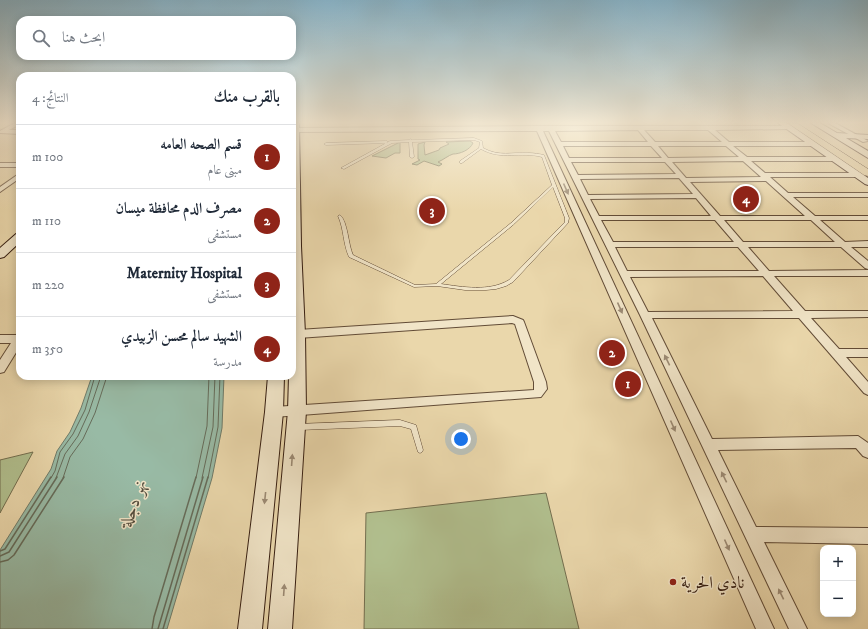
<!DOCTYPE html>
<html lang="ar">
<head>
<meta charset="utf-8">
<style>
	:root { --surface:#fff; --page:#f2f2f3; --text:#1f2937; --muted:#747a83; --line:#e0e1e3; --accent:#8f2418 }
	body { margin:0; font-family:"IM FELL DW Pica",Amiri,serif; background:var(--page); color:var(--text); direction:rtl }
	.controls { position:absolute; right:12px; bottom:12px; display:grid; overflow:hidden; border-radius:8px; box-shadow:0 2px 10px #0003 }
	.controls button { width:36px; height:36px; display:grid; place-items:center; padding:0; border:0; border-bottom:1px solid var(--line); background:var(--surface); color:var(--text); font:20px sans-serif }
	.you { position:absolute; left:461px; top:439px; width:14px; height:14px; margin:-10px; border:3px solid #fff; border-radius:50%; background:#1a73e8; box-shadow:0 0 0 6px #1a73e833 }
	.badge { display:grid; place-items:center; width:26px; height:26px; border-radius:50%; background:var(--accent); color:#fff; font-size:13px; font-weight:700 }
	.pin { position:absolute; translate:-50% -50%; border:2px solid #fff; box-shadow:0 1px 4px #0006 }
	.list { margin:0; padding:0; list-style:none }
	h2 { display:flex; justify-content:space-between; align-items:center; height:52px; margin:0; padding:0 16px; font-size:17px }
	h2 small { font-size:13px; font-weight:400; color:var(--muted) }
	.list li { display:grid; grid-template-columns:26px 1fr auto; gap:12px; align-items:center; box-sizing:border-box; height:64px; padding:0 16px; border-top:1px solid var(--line) }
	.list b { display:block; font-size:15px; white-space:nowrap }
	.list p { margin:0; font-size:13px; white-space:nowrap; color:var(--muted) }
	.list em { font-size:13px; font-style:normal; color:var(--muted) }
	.icon { flex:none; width:22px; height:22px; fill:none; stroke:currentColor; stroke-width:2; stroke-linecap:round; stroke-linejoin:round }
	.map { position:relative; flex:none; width:868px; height:629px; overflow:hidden; direction:ltr }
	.search { position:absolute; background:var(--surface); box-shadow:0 2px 10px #0003; left:16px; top:16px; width:280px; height:44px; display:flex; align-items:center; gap:10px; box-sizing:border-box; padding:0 14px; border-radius:12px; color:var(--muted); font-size:15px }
	.panel { position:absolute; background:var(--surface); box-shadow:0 2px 10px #0003; left:16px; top:72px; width:280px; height:308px; border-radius:12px; direction:rtl }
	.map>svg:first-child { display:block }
	.green { fill:#b1bf8e; stroke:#736e4f }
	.water { fill:#98baa5; stroke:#707b69 }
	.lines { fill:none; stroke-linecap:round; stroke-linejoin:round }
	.shore-far1 { stroke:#666c5a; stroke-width:1 }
	.shore { stroke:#666c5a; stroke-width:1.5 }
	.lane-casing { stroke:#624c37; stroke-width:1 }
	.street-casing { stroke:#624c37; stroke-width:2 }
	.secondary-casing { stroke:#351d10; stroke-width:2 }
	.primary-casing { stroke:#351d10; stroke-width:1 }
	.lane { fill:#f1e5c8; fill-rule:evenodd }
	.street { fill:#f1e5c8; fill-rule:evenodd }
	.secondary { fill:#f1e5c8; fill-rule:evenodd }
	.primary { fill:#ead7ab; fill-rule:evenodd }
	.path-bridge { stroke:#351d10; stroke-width:1; stroke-dasharray:2 1; stroke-linecap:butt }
	.oneway { fill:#9c8b75 }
	.poi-dot { fill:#8f2418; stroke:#f1e5c8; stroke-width:1.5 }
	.labels { text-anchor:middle; stroke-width:3; stroke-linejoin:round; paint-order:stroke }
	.near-poi-label { font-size:17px; fill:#351d10; stroke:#f1e5c8; text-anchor:start }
	.near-water-label { font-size:18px; font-style:italic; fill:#534c3d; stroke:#f1e5c8 }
</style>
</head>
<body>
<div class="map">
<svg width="868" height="629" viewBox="0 0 868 629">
	<rect width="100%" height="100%" fill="#ead7ab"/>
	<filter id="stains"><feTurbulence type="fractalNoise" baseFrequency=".005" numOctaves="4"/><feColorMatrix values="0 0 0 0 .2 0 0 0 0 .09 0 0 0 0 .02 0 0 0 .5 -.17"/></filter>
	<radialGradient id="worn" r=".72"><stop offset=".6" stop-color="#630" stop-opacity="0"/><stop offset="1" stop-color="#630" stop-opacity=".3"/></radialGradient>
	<path class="green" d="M470 141 473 143C470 150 460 154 453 154 449 155 443 160 438 162L442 164 439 166 424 161 417 165 412 164 420 160 418 159V144L425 142 424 145 425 155 439 150 440 148 449 144 446 142Z
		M400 142V153H395L386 158 372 156Z
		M33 452 0 513V460Z
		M546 493 579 629H364L366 513Z"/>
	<path class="water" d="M92 376H224L222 428 212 478 167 629H0V550L51 469 57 451 70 432 81 408Z"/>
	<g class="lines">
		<path class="shore-far1" d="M51 478 55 471 60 452 73 434 85 410 95 376
			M56 478 65 454 78 436 89 412 101 376
			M63 478 70 457 83 439 95 413 107 376
			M196 478 207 426 209 376
			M202 478 213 427 215 376
			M208 478 218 427 220 376"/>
		<path class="shore" d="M0 551 5 549 51 477
			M0 556 9 552 57 477
			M0 562 8 560 14 555 64 477
			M152 629 154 617 196 477
			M158 629 203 477
			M163 629 208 477"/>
		<g class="lane-casing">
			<path id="lane" d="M474 138 482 141 483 148C500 157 511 152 529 153 534 153 539 154 544 155L569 218 568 223 513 282 506 286 496 289 486 290H465L437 286 414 287 349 257C343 244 344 229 338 216L340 215C348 222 348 244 353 255L415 285 436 284 511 223 552 185 542 157C520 151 502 161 481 149L462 163H460V161L479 148 480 142 474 140 412 142 414 157 412 158 410 157 409 142 392 143 344 169 341 168 390 141 409 140 410 139 412 140ZM553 187 565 218V222L509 280C489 292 463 287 441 284L513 225Z
				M386 141H387V143L326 145 324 144 326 143Z
				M400 420 416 425 423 450 422 452 420 453 418 452 411 429 400 426 299 430 297 429 296 427 297 425 299 424Z"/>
		</g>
		<g class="street-casing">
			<path id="street" d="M15 123H20V124L9 130H20V134L0 133V131Z
				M828 123H835L868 141 863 142Z
				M539 126H790L793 128 792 129 715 130 729 142H813L816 144 813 146H733L747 157H835L838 159 835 161H751L765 173H857L860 175 857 177H770L788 193H868V197H793L815 216H868V220H820L845 242 868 241V247H851L868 261V269L865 268 841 247H748L769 271 868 270V276H774L805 311H868V317L811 318 839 349H868V357H846L868 382V395L864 393 799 318H652L712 439 858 436 868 443V458L863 456 856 448 718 450 756 527 868 528V544L764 542 807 629H789L640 315 549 131H543L774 629H756L537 131 292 132V128ZM638 130 648 142H561L555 131ZM644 130H708L722 142H655ZM563 146H651L662 158H569ZM658 146H726L739 157 668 158ZM743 161 761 177 686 178 672 162ZM571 162H665L676 174 578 175ZM679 178 693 194 588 195 580 179ZM766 181 805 216H720L690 182ZM696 198 711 216H599L590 199ZM601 220H715L734 242H613ZM724 220H811L835 242H743ZM615 247H738L759 271H627ZM763 276 793 311 648 312 630 277Z
				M0 163H20V167H0Z
				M20 173V178L0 192V187Z
				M513 316 523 320 524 322 546 382 547 389 541 397 274 417 270 416 268 412 270 408 274 407 534 390V382L515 324 512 323 298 338 294 337 293 334 294 331 298 330Z
				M20 333V346L4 372 0 373V360L11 343H0V335H16Z"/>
		</g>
		<g class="secondary-casing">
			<path id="secondary" d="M292 123H299L301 246 305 334 306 411 292 629H268L288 411 289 376H292Z
				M778 123H787L868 178V185L865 184Z
				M811 123H820L837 133 868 135V139L846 138 868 151V158Z
				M20 233V242L4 257 0 258V248L16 234Z
				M268 376H284L283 412 262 629H238L265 412Z"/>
		</g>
		<g class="primary-casing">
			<path id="primary" d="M788 123H797L868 169V176L864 175Z"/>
		</g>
		<use href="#lane" class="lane"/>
		<use href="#street" class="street"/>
		<use href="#secondary" class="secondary"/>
		<use href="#primary" class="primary"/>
		<path class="path-bridge" d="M786 123H797"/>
	</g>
	<defs><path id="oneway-solid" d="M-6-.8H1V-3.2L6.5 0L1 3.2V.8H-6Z"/></defs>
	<g class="oneway">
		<use href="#oneway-solid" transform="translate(566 189) rotate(66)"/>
		<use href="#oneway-solid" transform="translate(620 308) rotate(66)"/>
		<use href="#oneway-solid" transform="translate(667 360) rotate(-116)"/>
		<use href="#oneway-solid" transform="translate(673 426) rotate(66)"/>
		<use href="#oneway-solid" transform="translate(292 460) rotate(-86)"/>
		<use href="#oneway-solid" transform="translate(724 477) rotate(-116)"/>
		<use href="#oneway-solid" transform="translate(265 498) rotate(96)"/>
		<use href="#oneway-solid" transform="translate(727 545) rotate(66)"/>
		<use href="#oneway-solid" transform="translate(284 590) rotate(-86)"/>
		<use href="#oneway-solid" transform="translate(781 594) rotate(-116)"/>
	</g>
	<linearGradient id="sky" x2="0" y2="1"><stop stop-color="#88b6cd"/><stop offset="0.58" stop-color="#f6edd9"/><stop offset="1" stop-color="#f6edd9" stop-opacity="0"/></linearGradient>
	<rect width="868" height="211" fill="url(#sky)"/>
	<circle class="poi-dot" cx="673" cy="582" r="4"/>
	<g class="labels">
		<g class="near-poi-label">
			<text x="681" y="588">نادي الحرية</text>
		</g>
		<g class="near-water-label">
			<text transform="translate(133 503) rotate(-72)" y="6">نهر دجلة</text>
		</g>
	</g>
	<rect width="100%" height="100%" filter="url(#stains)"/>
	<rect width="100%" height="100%" fill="url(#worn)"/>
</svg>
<div class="controls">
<button>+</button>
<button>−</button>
</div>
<div class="you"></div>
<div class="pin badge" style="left:628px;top:384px">1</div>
<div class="pin badge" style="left:612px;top:353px">2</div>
<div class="pin badge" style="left:432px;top:211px">3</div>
<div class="pin badge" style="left:746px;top:199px">4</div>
<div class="search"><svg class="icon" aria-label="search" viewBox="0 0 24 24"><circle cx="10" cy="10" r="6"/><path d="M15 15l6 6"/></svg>ابحث هنا</div>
<section class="panel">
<h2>بالقرب منك<small>النتائج: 4</small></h2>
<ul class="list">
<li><span class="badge">1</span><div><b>قسم الصحه العامه</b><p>مبنى عام</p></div><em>100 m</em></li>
<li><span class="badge">2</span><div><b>مصرف الدم محافظة ميسان</b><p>مستشفى</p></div><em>110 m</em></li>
<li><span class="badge">3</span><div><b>Maternity Hospital</b><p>مستشفى</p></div><em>220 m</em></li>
<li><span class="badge">4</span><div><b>الشهيد سالم محسن الزبيدي</b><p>مدرسة</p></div><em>350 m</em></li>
</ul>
</section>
</div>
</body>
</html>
